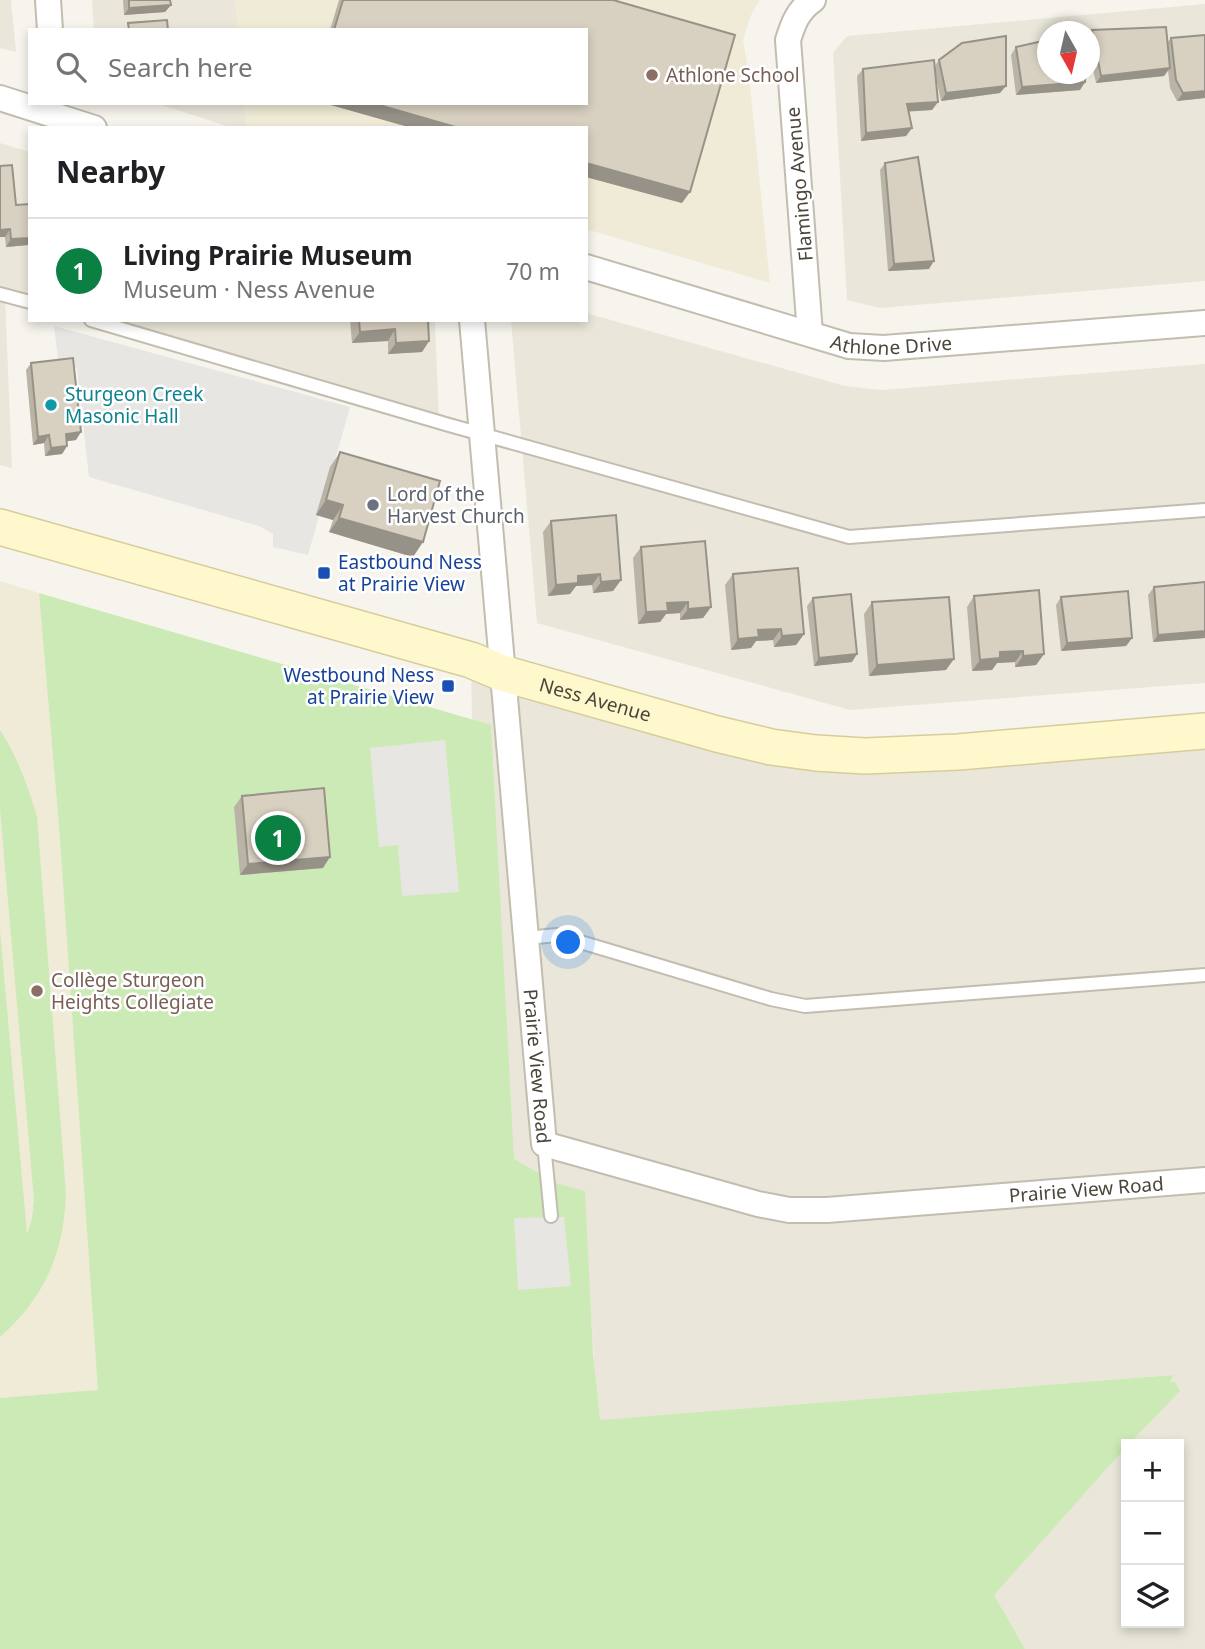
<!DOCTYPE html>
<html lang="en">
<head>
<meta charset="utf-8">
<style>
	:root { --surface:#fff; --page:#f2f2f2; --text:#202124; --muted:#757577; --line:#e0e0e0; --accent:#0b8043 }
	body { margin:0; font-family:"Noto Sans",sans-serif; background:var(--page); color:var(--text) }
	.controls { position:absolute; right:21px; bottom:21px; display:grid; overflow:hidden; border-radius:0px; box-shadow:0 4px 10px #0003 }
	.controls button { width:63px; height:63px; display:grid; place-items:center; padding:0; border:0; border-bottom:2px solid var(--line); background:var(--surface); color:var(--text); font:35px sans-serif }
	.compass { position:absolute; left:1037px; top:21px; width:63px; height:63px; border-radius:50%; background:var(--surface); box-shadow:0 4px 10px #0003; rotate:172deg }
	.you { position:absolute; left:569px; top:943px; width:24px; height:24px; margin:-18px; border:5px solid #fff; border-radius:50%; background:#1a73e8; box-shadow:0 0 0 10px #1a73e833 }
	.badge { display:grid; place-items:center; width:46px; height:46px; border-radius:50%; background:var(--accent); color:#fff; font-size:23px; font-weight:700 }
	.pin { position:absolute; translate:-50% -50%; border:4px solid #fff; box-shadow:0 2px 7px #0006 }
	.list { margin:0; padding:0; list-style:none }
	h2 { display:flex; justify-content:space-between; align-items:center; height:91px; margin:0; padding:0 28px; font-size:30px }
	h2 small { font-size:23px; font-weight:400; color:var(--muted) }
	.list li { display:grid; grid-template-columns:46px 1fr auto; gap:21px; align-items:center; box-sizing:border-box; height:105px; padding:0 28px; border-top:2px solid var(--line) }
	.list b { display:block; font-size:26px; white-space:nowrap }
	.list p { margin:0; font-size:23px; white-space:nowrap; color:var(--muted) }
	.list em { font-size:23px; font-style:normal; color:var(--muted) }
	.icon { flex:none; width:38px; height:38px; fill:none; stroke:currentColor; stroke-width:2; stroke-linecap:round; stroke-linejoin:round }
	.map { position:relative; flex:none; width:1205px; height:1649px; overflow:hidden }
	.search { position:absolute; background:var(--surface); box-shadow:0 4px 10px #0003; left:28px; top:28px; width:560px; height:77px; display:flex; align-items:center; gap:18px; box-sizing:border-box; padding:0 24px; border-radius:0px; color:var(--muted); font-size:26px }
	.panel { position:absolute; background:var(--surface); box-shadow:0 4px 10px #0003; left:28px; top:126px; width:560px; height:196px; border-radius:0px }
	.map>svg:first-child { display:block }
	.residential { fill:#eae7da; fill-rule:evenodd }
	.education { fill:#efebd6 }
	.green { fill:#cceab5 }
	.parking { fill:#e8e6e3 }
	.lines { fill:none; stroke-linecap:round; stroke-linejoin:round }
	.service-casing { stroke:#c2bdae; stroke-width:16 }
	.minor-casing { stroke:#c2bdae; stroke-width:28 }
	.secondary-casing { stroke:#d6cd9b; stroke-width:38 }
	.service { stroke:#fff; stroke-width:12 }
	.minor { stroke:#fff; stroke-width:24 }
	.secondary { stroke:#fff8cd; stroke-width:35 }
	.wall { fill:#bab4a6 }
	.shaded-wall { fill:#979287 }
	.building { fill:#d8d1c1; stroke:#979287; stroke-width:2 }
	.education-dot { fill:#8d6e63; stroke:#fff; stroke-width:2.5 }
	.culture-dot { fill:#0f9aa8; stroke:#fff; stroke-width:2.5 }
	.worship-dot { fill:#6b7280; stroke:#fff; stroke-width:2.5 }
	.transit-dot { fill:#1a4fb4; stroke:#fff; stroke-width:2.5 }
	.labels { text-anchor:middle; stroke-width:5; stroke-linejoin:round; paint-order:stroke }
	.education-label { font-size:19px; fill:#785e54; stroke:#fff; text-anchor:start }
	.street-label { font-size:19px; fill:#4b4639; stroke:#fff }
	.culture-label { font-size:19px; fill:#0d838f; stroke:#fff; text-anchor:start }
	.worship-label { font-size:19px; fill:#5b616d; stroke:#fff; text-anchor:start }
	.transit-label { font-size:19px; fill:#164399; stroke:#fff; text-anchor:start }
</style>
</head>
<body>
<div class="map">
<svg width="1205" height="1649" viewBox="0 0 1205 1649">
	<rect width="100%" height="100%" fill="#f6f4ec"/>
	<path class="residential" d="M0 0H11L16 52 0 48Z
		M92 0H235L238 30H94Z
		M1205 4V281L880 308 847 300 833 53 847 36ZM1048 32H1090V74H1048Z
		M155 103H244L246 128H233Z
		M0 143 30 152V302L5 296 12 468 0 465Z
		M586 313 845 386 881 390 1205 364V683L850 710 537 623 511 320H586Z
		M91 320H435L439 422Z
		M471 660 771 747 1205 731V1649H1025L992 1593 1172 1375 598 1421 590 1299 510 1175 472 718ZM1126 1444H1179V1623H1126Z"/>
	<path class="education" d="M235 0H760L751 15 743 40 749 76 770 283 586 229V128H246L244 103H586V30H238Z
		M0 581 39 593 107 1390 0 1398Z"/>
	<path class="green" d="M39 593 491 725 514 1159 556 1183 585 1191 593 1353 600 1420 1173 1375 1170 1382H1175L1180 1391 1129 1444H1126V1447L994 1595 1025 1649H0V1398L98 1390 60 839Z
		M0 730C18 758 28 786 37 817L66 1193C64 1253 45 1297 0 1337V930L27 1234 32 1219 34 1200 0 809Z"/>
	<path class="parking" d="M54 326 350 407 308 555 273 547V534L259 526 89 477 77 368 58 359Z
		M445 740 459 892 402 896 398 845 379 847 370 748Z
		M564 1217 571 1286 518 1290 514 1218Z"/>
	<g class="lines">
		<g class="service-casing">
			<path id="service" d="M0 294 30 302
				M91 320 449 425 849 537 1205 510
				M526 938 557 935 771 999 805 1006 1205 975
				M544 1144 551 1216"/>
		</g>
		<g class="minor-casing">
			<g id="minor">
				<path d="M48 0 50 30"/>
				<path d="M0 98 94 128"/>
				<path id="s1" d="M586 267 849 346 884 348 1205 323"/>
				<path id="s2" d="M472 320 544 1144 758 1204 789 1210H827L1205 1180"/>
				<path d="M810 334 788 40C793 24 798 10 813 0"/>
			</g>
		</g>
		<g class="secondary-casing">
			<g id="secondary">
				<path id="s3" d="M0 527 471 660 502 673 717 734 771 747 816 753 865 756 958 752 1205 731"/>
			</g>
		</g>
		<use href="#service" class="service"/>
		<use href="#minor" class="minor"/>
		<use href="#secondary" class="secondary"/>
	</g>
	<path class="wall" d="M123 0H170L171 5 165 12 124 15Z
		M339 0H613L682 203 586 177V128H412L324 103 586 30H330Z
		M1092 30 1167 43 1171 38 1205 98 1177 101 1170 88 1168 70 1164 76 1096 83 1089 52V33Z
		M1016 47 1085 82 1080 90 1016 95 1011 55Z
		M939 60 1000 93 941 101 934 69 938 102 932 110 908 111 912 128 906 136 861 141 857 76 863 69 934 67Z
		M885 163 929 269 888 271 880 170Z
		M0 166 16 205 28 245 6 247 5 237H0Z
		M350 320H428L429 341 422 352 388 354V341L352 343Z
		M31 363 76 440 67 441V446L62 454 45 456 44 443 33 445 26 370Z
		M340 452 413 557 329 532 333 520 316 515 330 467Z
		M551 521 621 580 613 591 593 593 592 585 576 586 570 594 548 596 543 532Z
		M641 547 711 607 703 618 680 620V613L666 614 660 622 638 624 633 558Z
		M733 574 804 634 796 645 774 647 773 640 756 641 751 648 731 650 725 585Z
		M1205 582V638L1153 642 1148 595 1154 587Z
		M974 596 1044 654 1036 665 1015 667V662L997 663 992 670 972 671 967 607Z
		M1061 597 1132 638 1126 646 1061 651 1056 605Z
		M813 598 852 662 814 666 807 606Z
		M872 602 946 670 869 676 864 614Z
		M242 796 323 868 240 875 234 807Z"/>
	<path class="shaded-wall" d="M171 5 165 12 124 15 129 8Z
		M1170 68 1164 76 1096 83 1101 76Z
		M1085 82 1080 90 1016 95 1022 87Z
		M1006 86 1000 93 941 101 946 93Z
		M1205 91V98L1177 101 1183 93Z
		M938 102 932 110 902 112 907 104Z
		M324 103H372L459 128H412Z
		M912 128 906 136 861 141 866 133Z
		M586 163 690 192 682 203 586 177Z
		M10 229 5 237H0V230Z
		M30 238V242L28 245 6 247 11 239Z
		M934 261 929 269 888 271 894 264Z
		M395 329 388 341 352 343 360 332Z
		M429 341 422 352 388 354 396 343Z
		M81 432 76 440 61 442 66 434Z
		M49 435 44 443 33 445 38 437Z
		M67 446 62 454 45 456 51 448Z
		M326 500 343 505 333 520 316 515Z
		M339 518 423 542 413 557 329 532Z
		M600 574 592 585 576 586 570 594 548 596 556 585 578 576Z
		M621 580 613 591 593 593 601 582Z
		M688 602 680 613 666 614 660 622 638 624 646 612 667 603Z
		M711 607 703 618 680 620 688 609Z
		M781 629 773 640 756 641 751 648 731 650 738 639 758 630Z
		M1205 631V638L1153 642 1158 635Z
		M804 634 796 645 774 647 782 636Z
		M1132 638 1126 646 1061 651 1067 643Z
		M1023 651 1015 662 997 663 992 670 972 671 980 660 1000 652Z
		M857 654 852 662 814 666 819 658Z
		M1044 654 1036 665 1015 667 1023 656Z
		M954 659 946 670 869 676 877 665Z
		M330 857 323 868 240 875 248 864Z"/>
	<path class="building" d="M129 0H170L171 5 129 8Z
		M343 0H613L735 35 690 192 586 163V128H459L372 103H586V30H334Z
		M167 20 168 30H129L128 23Z
		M1166 27 1170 68 1101 76 1092 30Z
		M1205 35V91L1183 93 1176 80 1171 38Z
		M1006 36V86L946 93 939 60 962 43Z
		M1047 40V74H1085V82L1022 87 1016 47Z
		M934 60 938 102 907 104 912 128 866 133 863 69Z
		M918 157 934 261 894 264 885 163Z
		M12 165 16 205 30 204V238L11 239 10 229 0 230V166Z
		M359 320H428L429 341 396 343 395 329 360 332Z
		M73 358 81 432 66 434 67 446 51 448 49 435 38 437 31 363Z
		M340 452 440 481 423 542 339 518 343 505 326 500Z
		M616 515 621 580 601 582 600 574 578 576V583L556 585 551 521Z
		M705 541 711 607 688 609V602L667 603 668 611 646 612 641 547Z
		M798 568 804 634 782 636 781 629 758 630 759 637 738 639 733 574Z
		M1205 582V631L1158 635 1154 587Z
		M1039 590 1044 654 1023 656V651L1000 652V658L980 660 974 596Z
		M1128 591 1132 638 1067 643 1061 597Z
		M851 594 857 654 819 658 813 598Z
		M949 597 954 659 877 665 872 602Z
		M324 788 330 857 248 864 242 796Z"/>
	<g class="education-dot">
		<circle cx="652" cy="75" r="7"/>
		<circle cx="37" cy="991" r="7"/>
	</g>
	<circle class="culture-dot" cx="51" cy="405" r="7"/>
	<circle class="worship-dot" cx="373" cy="505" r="7"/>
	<g class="transit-dot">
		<rect x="317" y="566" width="14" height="14" rx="3.5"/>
		<rect x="441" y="679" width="14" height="14" rx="3.5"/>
	</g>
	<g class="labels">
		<g class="education-label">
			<text x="666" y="82">Athlone School</text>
			<text x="51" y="987">Collège Sturgeon<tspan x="51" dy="22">Heights Collegiate</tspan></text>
		</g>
		<g class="street-label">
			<text transform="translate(799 184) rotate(-95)" y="7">Flamingo Avenue</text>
			<text dy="7" stroke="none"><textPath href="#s1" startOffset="317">Athlone Drive</textPath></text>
			<text dy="7" stroke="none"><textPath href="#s3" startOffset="620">Ness Avenue</textPath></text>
			<text dy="7" stroke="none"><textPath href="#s2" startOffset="749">Prairie View Road</textPath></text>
			<text dy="7" stroke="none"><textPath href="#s2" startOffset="1379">Prairie View Road</textPath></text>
		</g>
		<g class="culture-label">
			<text x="65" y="401">Sturgeon Creek<tspan x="65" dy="22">Masonic Hall</tspan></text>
		</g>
		<g class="worship-label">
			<text x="387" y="501">Lord of the<tspan x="387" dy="22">Harvest Church</tspan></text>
		</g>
		<g class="transit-label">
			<text x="338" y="569">Eastbound Ness<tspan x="338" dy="22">at Prairie View</tspan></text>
			<text x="434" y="682" text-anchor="end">Westbound Ness<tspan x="434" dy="22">at Prairie View</tspan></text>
		</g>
	</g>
</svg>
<div class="controls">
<button>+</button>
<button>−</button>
<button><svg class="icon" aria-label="layers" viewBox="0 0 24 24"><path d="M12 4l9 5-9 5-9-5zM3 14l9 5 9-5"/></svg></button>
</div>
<svg class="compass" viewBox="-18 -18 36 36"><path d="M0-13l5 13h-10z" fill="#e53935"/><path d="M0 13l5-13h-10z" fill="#757577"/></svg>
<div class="you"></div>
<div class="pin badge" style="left:278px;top:838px">1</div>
<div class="search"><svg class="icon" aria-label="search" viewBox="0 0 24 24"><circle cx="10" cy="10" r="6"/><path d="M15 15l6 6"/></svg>Search here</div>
<section class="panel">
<h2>Nearby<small></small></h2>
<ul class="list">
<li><span class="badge">1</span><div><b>Living Prairie Museum</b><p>Museum · Ness Avenue</p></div><em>70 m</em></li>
</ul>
</section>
</div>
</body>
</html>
